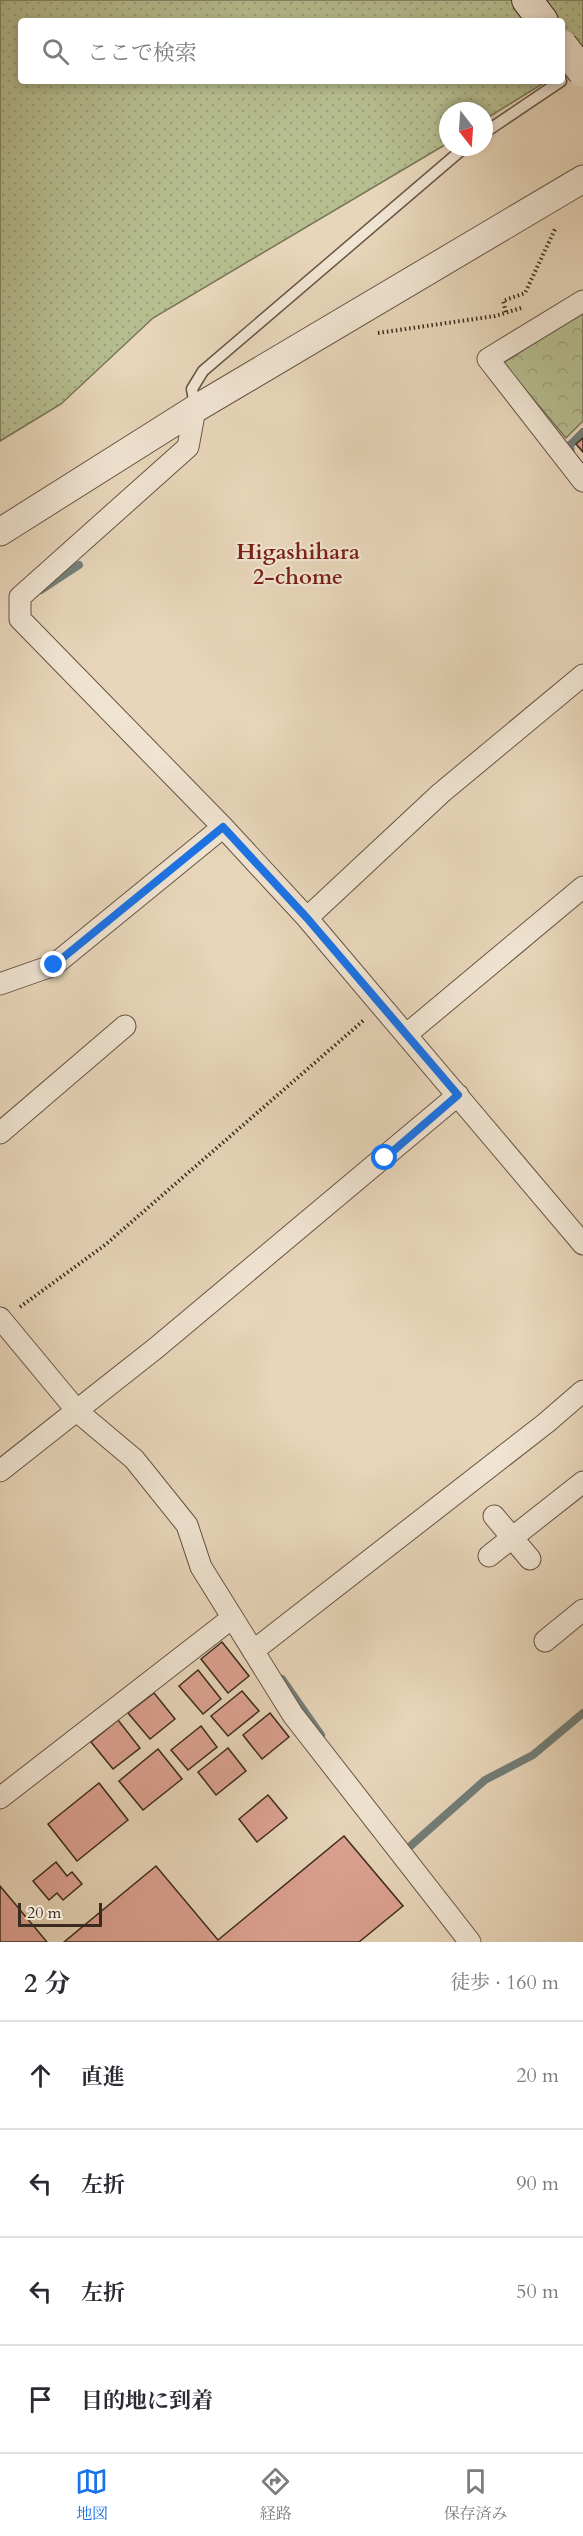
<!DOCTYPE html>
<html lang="ja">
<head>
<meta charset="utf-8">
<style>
	:root { --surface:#fff; --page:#f2f2f3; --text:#2b2b33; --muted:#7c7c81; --line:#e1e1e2; --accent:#1a73e8 }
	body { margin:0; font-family:Cardo,"Noto Serif JP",serif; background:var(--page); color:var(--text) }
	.compass { position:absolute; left:439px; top:102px; width:54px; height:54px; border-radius:50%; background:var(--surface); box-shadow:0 3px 9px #0003; rotate:163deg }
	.scale { position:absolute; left:18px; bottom:15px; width:84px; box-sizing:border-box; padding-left:6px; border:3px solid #3b2a20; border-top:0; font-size:16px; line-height:21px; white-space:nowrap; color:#3b2a20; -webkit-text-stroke:4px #f0e4d2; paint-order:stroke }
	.stop { position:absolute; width:18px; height:18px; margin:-14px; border:4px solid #1a73e8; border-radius:50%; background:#fff }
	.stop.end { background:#1a73e8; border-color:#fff; box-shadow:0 2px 6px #0008 }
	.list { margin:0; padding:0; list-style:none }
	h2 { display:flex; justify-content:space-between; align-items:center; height:78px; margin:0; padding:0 24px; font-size:26px }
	h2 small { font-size:20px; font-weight:400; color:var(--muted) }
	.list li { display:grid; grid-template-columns:39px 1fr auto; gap:18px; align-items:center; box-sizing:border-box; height:108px; padding:0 24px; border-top:2px solid var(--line) }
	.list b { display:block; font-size:22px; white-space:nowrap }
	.list em { font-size:20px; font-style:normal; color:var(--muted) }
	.icon { flex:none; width:33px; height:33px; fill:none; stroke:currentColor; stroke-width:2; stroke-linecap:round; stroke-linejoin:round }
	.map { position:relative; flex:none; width:583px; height:1942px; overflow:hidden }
	.search { position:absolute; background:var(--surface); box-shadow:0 3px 9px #0003; left:18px; right:18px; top:18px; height:66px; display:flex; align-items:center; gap:15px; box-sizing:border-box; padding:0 21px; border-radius:6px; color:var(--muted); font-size:22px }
	.sheet { height:510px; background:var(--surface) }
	nav { display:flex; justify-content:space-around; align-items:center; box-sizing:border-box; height:84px; border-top:2px solid var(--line); background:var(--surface); font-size:16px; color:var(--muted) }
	nav a { display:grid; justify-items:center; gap:3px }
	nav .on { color:var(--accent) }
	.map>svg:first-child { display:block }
	.grass { fill:url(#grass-dots); stroke:#787458; stroke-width:1.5 }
	.forest { fill:url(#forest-crowns); stroke:#787458; stroke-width:1.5 }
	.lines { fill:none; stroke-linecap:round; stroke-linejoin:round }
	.stream { stroke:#737f79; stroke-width:8 }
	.building { fill:#dda292; stroke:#3b2a20; stroke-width:1.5 }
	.service-casing { stroke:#665546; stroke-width:13 }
	.minor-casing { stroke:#665546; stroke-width:23 }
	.tertiary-casing { stroke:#665546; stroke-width:29 }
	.secondary-casing { stroke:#3b2a20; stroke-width:32 }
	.path { stroke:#3b2a20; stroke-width:4; stroke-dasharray:1.5 3; stroke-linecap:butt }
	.service { stroke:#f0e4d2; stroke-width:10 }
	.minor { stroke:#f0e4d2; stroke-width:21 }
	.tertiary { stroke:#f0e4d2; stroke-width:27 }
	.secondary { stroke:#f0e4d2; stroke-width:30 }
	.secondary-bridge-casing { stroke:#3b2a20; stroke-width:32; stroke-linecap:butt }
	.secondary-bridge { stroke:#f0e4d2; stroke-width:30 }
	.route { stroke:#1a73e8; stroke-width:8 }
	.labels { text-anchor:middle; stroke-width:4.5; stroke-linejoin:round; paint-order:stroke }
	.neighbourhood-label { font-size:22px; font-weight:bold; fill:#7a1f14; stroke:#f0e4d2 }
</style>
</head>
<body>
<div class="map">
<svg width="583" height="1942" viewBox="0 0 583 1942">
	<defs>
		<pattern id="grass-dots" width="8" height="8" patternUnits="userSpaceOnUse" patternTransform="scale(1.5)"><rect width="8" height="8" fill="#b6be90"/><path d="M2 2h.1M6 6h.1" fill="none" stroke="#9da37c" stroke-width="1.8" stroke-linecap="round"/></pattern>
		<pattern id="forest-crowns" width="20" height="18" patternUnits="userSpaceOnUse" patternTransform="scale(1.5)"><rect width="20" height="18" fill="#b6be90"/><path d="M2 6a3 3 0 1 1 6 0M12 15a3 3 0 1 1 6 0" fill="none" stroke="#9da37c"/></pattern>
	</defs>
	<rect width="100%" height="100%" fill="#e8d6ba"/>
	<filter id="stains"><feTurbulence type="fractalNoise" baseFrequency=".00333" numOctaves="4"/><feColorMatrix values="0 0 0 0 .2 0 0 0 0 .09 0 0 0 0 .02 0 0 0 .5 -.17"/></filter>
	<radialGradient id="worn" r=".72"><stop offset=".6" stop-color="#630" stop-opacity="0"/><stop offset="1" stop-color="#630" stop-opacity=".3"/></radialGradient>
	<path class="grass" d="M0 0H583V59L562 72V21H21V81H547L484 120V111H448V143L153 318 61 404 0 441Z"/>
	<path class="forest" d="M583 311V421L566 438 503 363Z"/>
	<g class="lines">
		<path class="stream" d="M571 456 570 445 583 432
			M41 590 79 565
			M282 1679 321 1735
			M403 1844 407 1849 485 1780 533 1755 583 1713"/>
	</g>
	<path class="building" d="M583 438V452L576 444Z
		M222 1642 249 1676 228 1693 201 1659Z
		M198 1670 221 1699 203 1714 179 1686Z
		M242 1691 259 1711 228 1736 211 1716Z
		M154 1693 175 1719 150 1739 128 1713Z
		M270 1713 289 1737 262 1759 243 1735Z
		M118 1720 140 1748 113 1769 91 1742Z
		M201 1726 217 1747 188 1770 171 1750Z
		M228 1748 246 1771 216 1795 198 1772Z
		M158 1749 182 1779 143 1810 119 1781Z
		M99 1783 128 1820 77 1861 48 1824Z
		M268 1795 287 1818 257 1842 239 1819Z
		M344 1836 403 1906 359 1942H64L156 1866 218 1940Z
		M56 1862 67 1876 72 1872 82 1884 63 1900 57 1893 49 1900 33 1881Z
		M0 1886 47 1942H0Z"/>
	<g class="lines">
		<g class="service-casing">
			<path id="service" d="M484 133 561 81
				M195 406 192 389 203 371 465 147"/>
		</g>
		<g class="minor-casing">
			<path id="minor" d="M583 301 488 359 583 481
				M195 409 188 447 20 597V619L223 827 307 918 583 1244
				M307 918 441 793 583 675
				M0 984 54 965 223 827
				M407 1034 583 887
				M0 1133 125 1026
				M0 1318 78 1412 134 1459 187 1525 201 1567 293 1715 470 1942
				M0 1471 156 1348 458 1095
				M494 1516 530 1559
				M489 1556 583 1482
				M545 1641 583 1610
				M253 1651 546 1423 583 1391
				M0 1798 232 1618"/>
		</g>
		<g class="tertiary-casing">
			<path id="tertiary" d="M0 532 195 409 583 179"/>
		</g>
		<g class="secondary-casing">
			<path id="secondary" d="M527 0 543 21"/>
		</g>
		<path class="path" d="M506 312 503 301 525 293 556 227
			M378 333 495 316 521 308
			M20 1307 105 1245 364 1020"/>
		<use href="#service" class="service"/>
		<use href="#minor" class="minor"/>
		<use href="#tertiary" class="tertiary"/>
		<use href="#secondary" class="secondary"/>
		<g class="secondary-bridge-casing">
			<path id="secondary-bridge" d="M562 45 583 72"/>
		</g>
		<use href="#secondary-bridge" class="secondary-bridge"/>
	</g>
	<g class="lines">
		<path class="route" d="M54 965 223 827 307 918 458 1095 385 1158"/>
	</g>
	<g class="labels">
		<g class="neighbourhood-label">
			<text x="298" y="559">Higashihara<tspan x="298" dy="25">2-chome</tspan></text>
		</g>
	</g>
	<rect width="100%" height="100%" filter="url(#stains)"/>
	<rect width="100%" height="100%" fill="url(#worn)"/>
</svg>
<svg class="compass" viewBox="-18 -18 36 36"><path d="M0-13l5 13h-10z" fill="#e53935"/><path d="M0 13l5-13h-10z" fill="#7c7c81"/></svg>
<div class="scale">20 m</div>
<div class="stop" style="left:385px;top:1158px"></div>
<div class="stop end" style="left:54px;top:965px"></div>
<div class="search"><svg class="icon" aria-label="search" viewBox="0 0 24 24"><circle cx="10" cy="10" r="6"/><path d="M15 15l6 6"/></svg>ここで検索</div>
</div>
<section class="sheet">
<h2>2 分<small>徒歩 · 160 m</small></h2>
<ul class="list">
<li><svg class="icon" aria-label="ahead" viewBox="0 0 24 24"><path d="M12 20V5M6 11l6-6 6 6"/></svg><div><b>直進</b></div><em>20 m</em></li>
<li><svg class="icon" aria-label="left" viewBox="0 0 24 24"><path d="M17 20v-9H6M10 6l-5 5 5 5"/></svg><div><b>左折</b></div><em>90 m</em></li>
<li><svg class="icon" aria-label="left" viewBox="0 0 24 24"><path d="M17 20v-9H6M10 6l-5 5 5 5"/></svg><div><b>左折</b></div><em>50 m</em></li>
<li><svg class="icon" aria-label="arrive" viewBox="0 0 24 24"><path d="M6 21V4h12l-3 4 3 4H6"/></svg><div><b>目的地に到着</b></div></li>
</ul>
</section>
<nav>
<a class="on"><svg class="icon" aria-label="map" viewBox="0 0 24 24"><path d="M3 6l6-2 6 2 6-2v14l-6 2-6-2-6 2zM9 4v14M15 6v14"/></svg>地図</a>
<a><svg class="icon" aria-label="directions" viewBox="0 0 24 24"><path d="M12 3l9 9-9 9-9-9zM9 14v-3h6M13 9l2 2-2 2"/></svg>経路</a>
<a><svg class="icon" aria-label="saved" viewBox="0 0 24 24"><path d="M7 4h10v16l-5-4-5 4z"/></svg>保存済み</a>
</nav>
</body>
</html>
